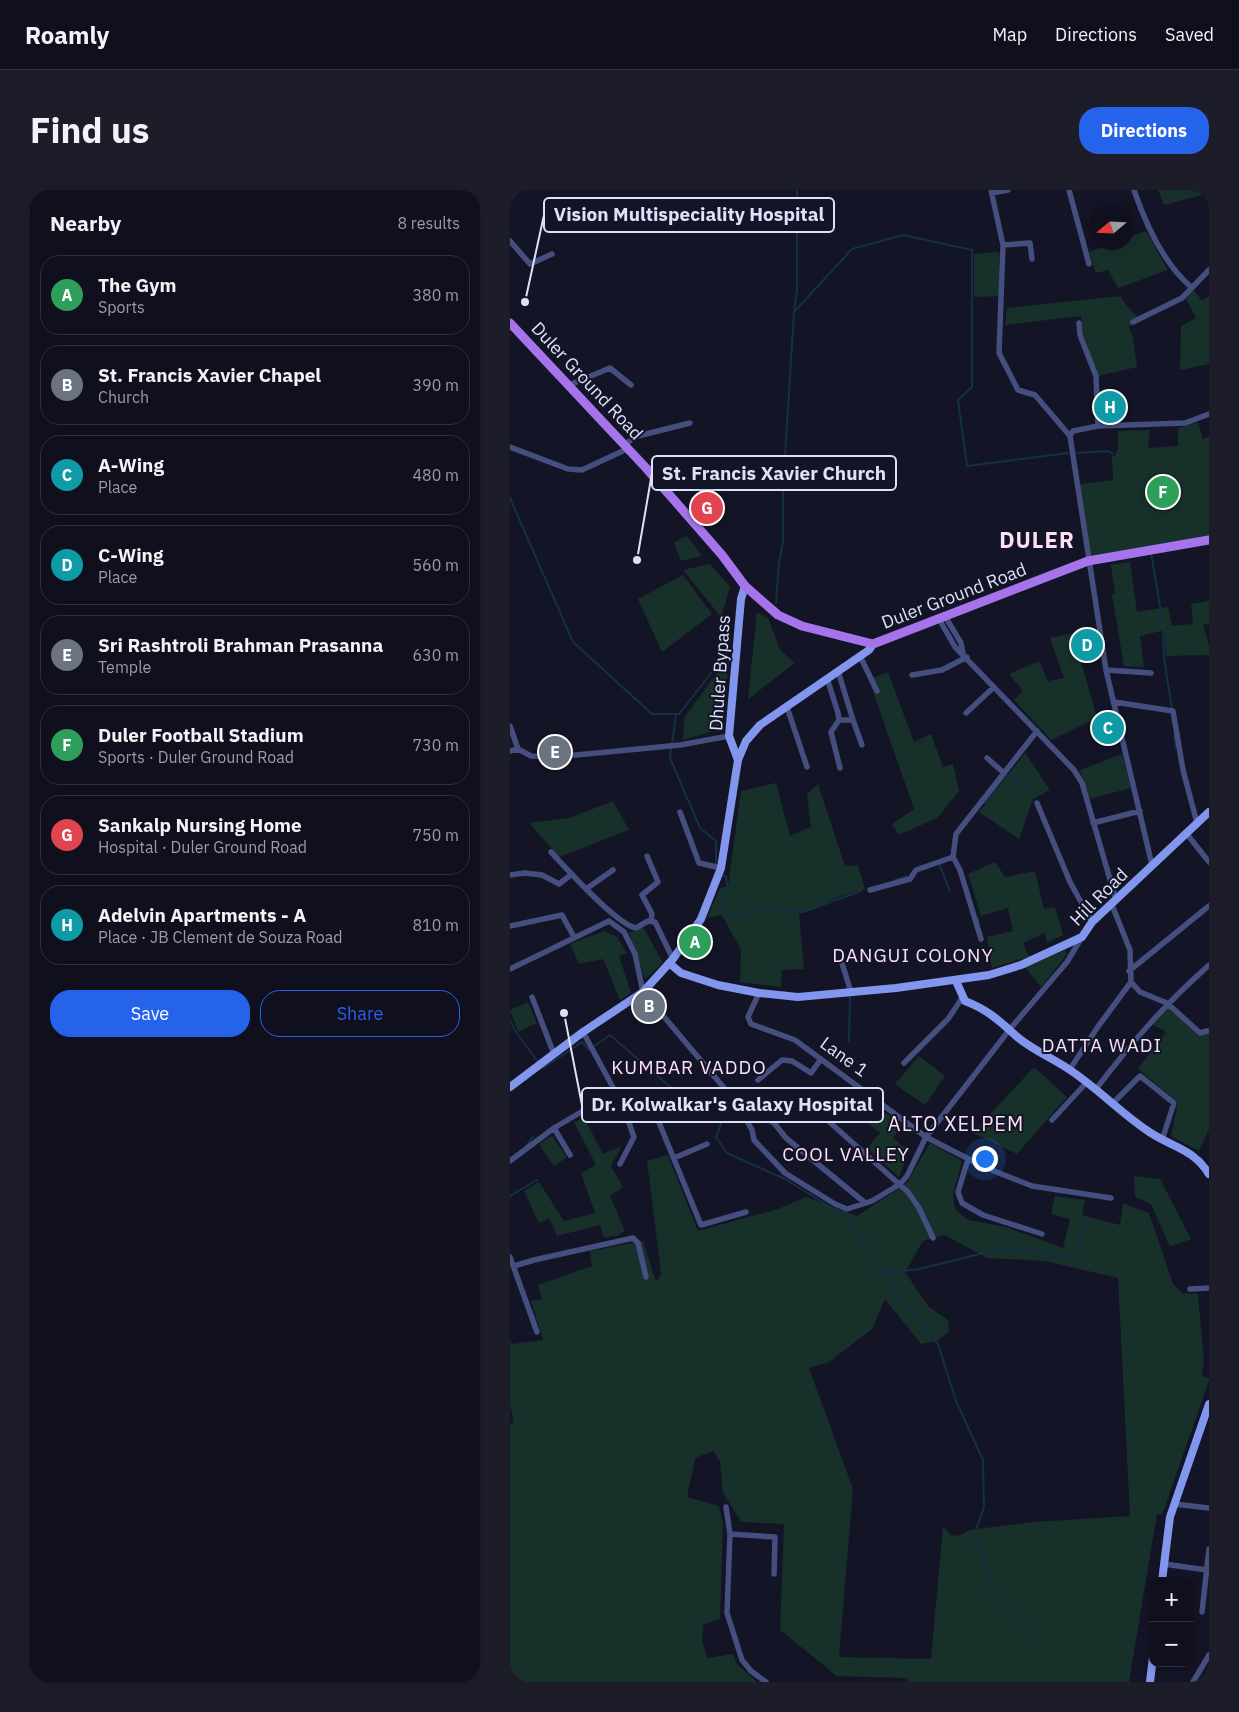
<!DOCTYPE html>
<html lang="en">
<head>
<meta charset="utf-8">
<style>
	:root { --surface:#0f0f1d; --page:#1d1d2a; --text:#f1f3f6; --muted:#9b9ca4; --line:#2f2f3b; --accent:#2563eb }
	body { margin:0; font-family:"IBM Plex Sans",sans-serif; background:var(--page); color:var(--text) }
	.controls { position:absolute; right:15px; bottom:15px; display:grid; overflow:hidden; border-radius:10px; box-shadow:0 2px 8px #0003 }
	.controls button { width:45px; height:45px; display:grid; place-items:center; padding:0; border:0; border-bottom:1px solid var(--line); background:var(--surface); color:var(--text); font:25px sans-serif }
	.compass { position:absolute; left:579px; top:15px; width:45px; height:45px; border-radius:50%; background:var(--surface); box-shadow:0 2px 8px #0003; rotate:251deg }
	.you { position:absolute; left:474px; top:968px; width:18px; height:18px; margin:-12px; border:4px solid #fff; border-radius:50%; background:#1a73e8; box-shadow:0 0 0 8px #1a73e833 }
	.badge { display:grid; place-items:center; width:32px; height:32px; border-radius:50%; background:var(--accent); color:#fff; font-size:16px; font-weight:700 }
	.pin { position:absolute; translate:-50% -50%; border:2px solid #fff; box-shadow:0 1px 5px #0006 }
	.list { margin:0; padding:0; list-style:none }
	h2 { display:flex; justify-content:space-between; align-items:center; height:65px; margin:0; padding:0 20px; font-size:21px }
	h2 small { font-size:16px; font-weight:400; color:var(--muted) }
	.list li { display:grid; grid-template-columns:32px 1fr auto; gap:15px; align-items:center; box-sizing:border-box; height:80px; margin:0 10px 10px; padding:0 10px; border:1px solid var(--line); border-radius:20px }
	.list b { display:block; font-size:19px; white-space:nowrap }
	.list p { margin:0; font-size:16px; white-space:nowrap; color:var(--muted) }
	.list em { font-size:16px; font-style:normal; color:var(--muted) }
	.actions { display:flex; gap:10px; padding:15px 20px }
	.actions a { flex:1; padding:11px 0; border:1px solid var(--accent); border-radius:20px; text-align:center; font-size:18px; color:var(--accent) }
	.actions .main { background:var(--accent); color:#fff }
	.map { position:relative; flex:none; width:699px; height:1492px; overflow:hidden; border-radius:20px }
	header { display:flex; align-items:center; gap:30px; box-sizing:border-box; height:70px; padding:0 25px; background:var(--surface); border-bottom:1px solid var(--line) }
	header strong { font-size:24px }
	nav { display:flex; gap:28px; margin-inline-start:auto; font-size:18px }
	.intro { display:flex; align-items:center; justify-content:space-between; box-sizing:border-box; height:120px; padding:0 30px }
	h1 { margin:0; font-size:35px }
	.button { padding:12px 22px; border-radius:20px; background:var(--accent); color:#fff; font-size:18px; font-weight:700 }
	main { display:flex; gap:30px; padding:0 30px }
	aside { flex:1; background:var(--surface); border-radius:20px; box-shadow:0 2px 8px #0003 }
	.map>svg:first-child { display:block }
	.green { fill:#17302a; fill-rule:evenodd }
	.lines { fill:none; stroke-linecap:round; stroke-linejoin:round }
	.stream { stroke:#143044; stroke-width:2 }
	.street { stroke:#454f7f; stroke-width:5.5 }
	.secondary { stroke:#8296ed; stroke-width:8 }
	.primary { stroke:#a574eb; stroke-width:9 }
	.labels { text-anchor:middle; stroke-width:4; stroke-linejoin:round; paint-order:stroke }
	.street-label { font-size:18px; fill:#dee1fa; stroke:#141427 }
	.neighbourhood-label { font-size:19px; letter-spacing:1px; fill:#fbe0f6; stroke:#141427 }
	.quarter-label { font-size:20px; letter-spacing:1px; fill:#fbe0f6; stroke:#141427 }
	.district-label { font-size:22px; font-weight:bold; letter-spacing:1px; fill:#fbe0f6; stroke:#141427 }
	.leader { fill:none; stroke:#dee1fa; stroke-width:2 }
	.callout-dot { fill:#dee1fa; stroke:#141427; stroke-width:2 }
	.callout { fill:#141427; stroke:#dee1fa; stroke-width:2 }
	.callout-label { font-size:19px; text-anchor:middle; font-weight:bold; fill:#dee1fa }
</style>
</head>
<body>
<header>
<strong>Roamly</strong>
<nav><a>Map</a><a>Directions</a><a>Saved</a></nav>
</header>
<div class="intro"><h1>Find us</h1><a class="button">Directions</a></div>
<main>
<aside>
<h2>Nearby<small>8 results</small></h2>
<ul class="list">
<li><span class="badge" style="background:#2e9e5b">A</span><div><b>The Gym</b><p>Sports</p></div><em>380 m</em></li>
<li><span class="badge" style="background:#6b7280">B</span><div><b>St. Francis Xavier Chapel</b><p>Church</p></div><em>390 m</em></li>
<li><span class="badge" style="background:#0f9aa8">C</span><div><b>A-Wing</b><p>Place</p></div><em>480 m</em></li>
<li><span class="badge" style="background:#0f9aa8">D</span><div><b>C-Wing</b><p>Place</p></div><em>560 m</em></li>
<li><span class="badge" style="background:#6b7280">E</span><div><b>Sri Rashtroli Brahman Prasanna</b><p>Temple</p></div><em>630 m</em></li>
<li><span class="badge" style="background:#2e9e5b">F</span><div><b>Duler Football Stadium</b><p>Sports · Duler Ground Road</p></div><em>730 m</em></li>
<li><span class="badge" style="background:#e0444e">G</span><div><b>Sankalp Nursing Home</b><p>Hospital · Duler Ground Road</p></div><em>750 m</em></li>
<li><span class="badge" style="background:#0f9aa8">H</span><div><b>Adelvin Apartments - A</b><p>Place · JB Clement de Souza Road</p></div><em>810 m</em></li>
</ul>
<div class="actions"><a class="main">Save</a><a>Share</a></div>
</aside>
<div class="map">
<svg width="699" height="1492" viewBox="0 0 699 1492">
	<rect width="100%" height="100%" fill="#141427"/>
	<path class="green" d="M648 0H699V3L654 15Z
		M636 41 658 80 608 98 598 80 586 83 579 62 605 53 616 52 617 48Z
		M489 62V106L464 107V64Z
		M683 99 692 111 699 106V174L670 180 671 136 686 128 676 109Z
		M611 106 614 112 627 127 619 138 623 147 627 177 588 186 573 144 571 126 495 135 497 118Z
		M688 232 693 249 699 247V347L580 367 570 294 603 290 602 266H605L608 259V241L640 240 638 258 668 256V238Z
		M177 346 192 366 171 371 164 352Z
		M620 372 627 422 658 417 662 436 683 434 681 414 699 411V433L693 435 699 455V465L656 466 654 441H651L630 446 634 477 614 476 602 404 605 403 601 375Z
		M200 374 220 397 211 427 173 380Z
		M173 385 202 424 152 462 128 409Z
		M247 422 258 428 270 460 285 473 238 509Z
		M563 443 587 528 541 550 504 510 513 501 499 484 529 471 538 491 554 488 540 448Z
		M220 465 211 539 173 550 174 528Z
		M378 482 404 552 421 544 433 577 443 574 449 601 427 628 389 645 382 634 404 619 359 490Z
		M515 563 540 600 523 609 509 649 469 622Z
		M612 564 621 598 579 609 570 580Z
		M266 593 280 646 301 637 297 604 308 594 335 676 348 675 355 699 334 705 289 724 294 779 272 780 271 797 230 792 231 760 212 725 197 728 210 698 218 696 231 601Z
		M103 611 119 640 49 667 19 633 59 628Z
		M485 672 495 687 525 681 534 719 545 717 553 745 537 753 535 743 513 753 519 767 482 778 477 747 503 741 498 718 471 726 458 684Z
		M133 737 153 773 135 789 119 743Z
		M94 741 106 746 117 763 109 766 121 803 110 810 93 769 69 774 60 754Z
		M555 760 557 764 531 797 515 777Z
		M18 812 27 833 8 842 0 820Z
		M659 818 689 846 699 837V939L689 961 661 946 668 912 628 879 656 842 642 834Z
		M409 866 435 886 415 915 385 894Z
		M524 877 557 907 507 964 463 943Z
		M342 898 392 935 383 948 399 961 389 987 357 958 370 943 331 912Z
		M74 928 93 964 112 956 101 976 113 997 100 1006 115 1041 110 1043V1045L94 1048 90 1035 47 1046 39 1028 29 1033 14 1001 29 992 54 1031 85 1023 71 983 86 975 64 932Z
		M42 946 57 967 44 976 29 954Z
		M420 953 452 971 443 1004 445 1019 458 1030 496 1037 553 1058 560 1029 541 1024 545 1006 575 1010 572 1025 610 1035 613 1013 639 1023 663 1094 672 1103 688 1104 694 1172 692 1186 699 1188V1191L652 1325 647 1324 619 1492H398L397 1488 327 1486 270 1440 274 1334 231 1332 213 1303 210 1272 203 1261 185 1268 177 1307 209 1316 213 1333 210 1429 193 1435 192 1450 197 1468 223 1464 227 1474 247 1492H0V1234L4 1233 0 1214V1151L2 1154 33 1150 21 1111 32 1109 28 1095 82 1076 80 1061 133 1051 146 1092 151 1084 137 971 158 965 188 1041 268 1019 296 1007 347 1026 397 993ZM435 1045 477 1068 535 1071 608 1088 620 1326 523 1332 459 1340 449 1346 441 1345 433 1336 421 1469 329 1467 343 1299 299 1178 319 1172 362 1139 375 1109 411 1154 429 1150 439 1142 438 1130 418 1116 395 1082 413 1051Z
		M624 986 650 989 681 1049 660 1057 641 1014 625 1007Z"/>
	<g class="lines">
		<path class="stream" d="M284 122 287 100V0
			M567 263 598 261 603 264
			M0 308 63 452 142 524H169L220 459
			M641 362 653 435 654 468 662 519
			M266 413 269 373 273 352V298L284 122 342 59 393 45 462 60V197L448 210 457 276 558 263
			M664 546 666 558
			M162 554 166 524
			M161 558 160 568 190 638 206 651V675
			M475 613 496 585 507 590 524 607
			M429 674 440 701
			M210 685 216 686 217 696 213 708 220 728 253 718 293 722 351 701
			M385 690 397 686
			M467 727 469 734
			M338 805 340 808 339 852
			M0 830 6 842 28 872
			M31 876 33 878 72 852 79 860 100 845 158 895 212 931 206 947 217 963 275 989 322 1018 336 1024 381 1096 428 1154 446 1211 473 1270 474 1318 464 1344 468 1357 473 1361 479 1397 493 1417 520 1443
			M16 956 23 947
			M0 1006 27 990
			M373 1083 409 1079 494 1058 544 1063 563 1067 570 1062 575 1027"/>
		<path class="street" d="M481 0 493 55 489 163 508 200 525 205 560 246
			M559 0 579 74
			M624 0C636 35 653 73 681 97
			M482 3 498 0
			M0 51 20 74 42 64
			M493 55 520 53 522 69
			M623 132 672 108 699 80
			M569 133 570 145 586 186 588 236
			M57 196 100 178 121 195
			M113 255 128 246 180 233
			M0 257 58 279 72 280 117 259
			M435 426 451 453 453 463
			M429 429 445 457 564 580 572 593 606 710
			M350 466 367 501
			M596 480 641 483
			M328 481 343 530
			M402 485 432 480 457 467
			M317 488 328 523 329 530 321 542 330 578
			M604 512 663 521 673 580 687 633
			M277 517 297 577
			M456 523 484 497
			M329 530H343L352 555
			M0 536 8 559
			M0 561 8 559 21 566 45 567 170 555 219 546
			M477 568 494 583
			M527 613 560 692 582 732
			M170 622 189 673 211 678
			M583 633 630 621
			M676 643 699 672
			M41 662C57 679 106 734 126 738L138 731 145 732 163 769
			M137 666 148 692 132 705 142 724 141 731
			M642 675 596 480 560 246 563 241 588 236 675 233 699 224
			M0 685 15 683 32 685 49 694 62 684
			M76 699 103 680
			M360 700 400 689 406 680 443 667
			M602 715 620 760 621 792 630 802 657 813 690 843 697 841
			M0 736 52 725 64 747
			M471 749 450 680 443 667 446 644 527 541
			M331 770 341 802
			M0 779 99 731 114 742 125 764 133 802 226 912 242 940 244 950 275 983 325 1014 337 1019 362 1011 390 994 397 986 416 947 500 839 557 772 572 747
			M619 781 699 716
			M249 803 238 827 241 834 285 850 416 947 474 977 522 996 601 1008
			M22 807 44 864
			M73 842 113 916 124 947 110 974
			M394 873 438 829 452 808
			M560 879 587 838 621 792
			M248 890 272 870 282 871 301 883 311 869
			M586 899C622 852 655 814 699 775
			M298 913 398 1002 409 1018 423 1048
			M603 913 630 886 664 913 652 950
			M113 916 136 908 141 913 191 1035 236 1022
			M230 919 242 920 264 933 276 948 354 1012
			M542 930 577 892
			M44 938 60 965
			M164 968 197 954
			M458 969 448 1002 452 1013 473 1025 532 1044
			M0 971 44 938 105 902
			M0 1067 27 1142
			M4 1076 24 1070 123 1048 128 1053 136 1087
			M680 1099 699 1098
			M664 1314 699 1318
			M216 1317 220 1344 217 1423 232 1470 241 1481 256 1492
			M220 1344 265 1347 264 1384
			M654 1374 697 1380
			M692 1422 699 1359
			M683 1492 699 1465
			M698 1492 699 1491"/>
		<path class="secondary" d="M228 570 219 546 231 409 235 396
			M159 773 171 783 208 795 249 803 288 807 386 798 479 785 511 775 572 747 582 732 699 622
			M446 791 455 811C476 819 489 830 505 845 520 859 543 868 560 880 587 898 609 921 635 939 659 957 682 957 699 984
			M0 897 73 842 133 802 163 769 191 729 211 678 228 570 236 551 250 535 359 460 363 454
			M652 1391 660 1327 699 1214
			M640 1492 643 1467"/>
		<path class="primary" d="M0 133 136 278 212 365 235 396 268 425 292 436 363 454 578 371 699 350"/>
	</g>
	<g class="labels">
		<g class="street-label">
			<text transform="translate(77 191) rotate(47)" y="6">Duler Ground Road</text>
			<text transform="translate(444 406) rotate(-21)" y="6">Duler Ground Road</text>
			<text transform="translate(210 483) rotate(-86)" y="6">Dhuler Bypass</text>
			<text transform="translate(589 707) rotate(-45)" y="6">Hill Road</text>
			<text transform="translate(334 867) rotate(36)" y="6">Lane 1</text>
		</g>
		<g class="neighbourhood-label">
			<text x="403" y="772">DANGUI COLONY</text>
			<text x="592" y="862">DATTA WADI</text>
			<text x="179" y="884">KUMBAR VADDO</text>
			<text x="336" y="971">COOL VALLEY</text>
		</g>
		<g class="quarter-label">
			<text x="446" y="941">ALTO XELPEM</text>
		</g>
		<g class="district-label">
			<text x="527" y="358">DULER</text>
		</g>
	</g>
	<path class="leader" d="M15 112L34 25M127 370L142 283M54 823L72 915"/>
	<g class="callout-dot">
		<circle cx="15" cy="112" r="5"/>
		<circle cx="127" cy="370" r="5"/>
		<circle cx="54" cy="823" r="5"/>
	</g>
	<g class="callout">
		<rect x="34" y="8" width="290" height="34" rx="5"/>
		<rect x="142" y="266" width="244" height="34" rx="5"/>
		<rect x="72" y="898" width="301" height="34" rx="5"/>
	</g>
	<g class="callout-label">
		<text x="179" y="31">Vision Multispeciality Hospital</text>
		<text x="264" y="290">St. Francis Xavier Church</text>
		<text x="222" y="921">Dr. Kolwalkar's Galaxy Hospital</text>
	</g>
</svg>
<div class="controls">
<button>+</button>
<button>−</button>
</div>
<svg class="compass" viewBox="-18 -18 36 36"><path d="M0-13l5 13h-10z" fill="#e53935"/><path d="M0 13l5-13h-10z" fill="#9b9ca4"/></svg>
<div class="you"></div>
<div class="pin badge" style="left:185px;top:752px;background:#2e9e5b">A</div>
<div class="pin badge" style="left:139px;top:816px;background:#6b7280">B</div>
<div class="pin badge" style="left:598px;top:538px;background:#0f9aa8">C</div>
<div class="pin badge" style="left:577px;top:455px;background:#0f9aa8">D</div>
<div class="pin badge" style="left:45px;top:562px;background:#6b7280">E</div>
<div class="pin badge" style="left:653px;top:302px;background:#2e9e5b">F</div>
<div class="pin badge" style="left:197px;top:318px;background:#e0444e">G</div>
<div class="pin badge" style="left:600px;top:217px;background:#0f9aa8">H</div>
</div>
</main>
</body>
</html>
